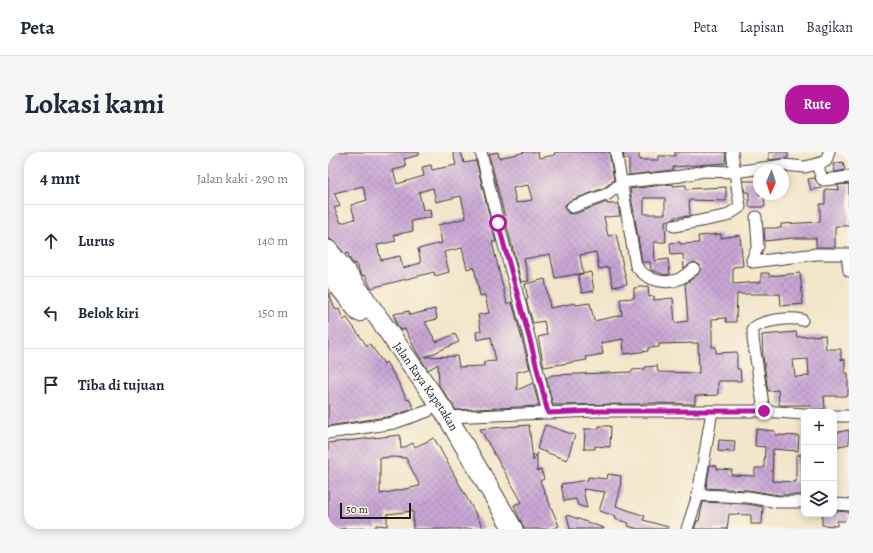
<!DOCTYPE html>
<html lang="id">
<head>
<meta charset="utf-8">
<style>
	:root { --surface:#fff; --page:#f6f6f7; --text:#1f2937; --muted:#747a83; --line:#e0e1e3; --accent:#b5179e }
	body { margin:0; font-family:Alegreya,serif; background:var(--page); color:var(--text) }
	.controls { position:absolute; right:12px; bottom:12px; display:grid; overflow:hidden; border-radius:8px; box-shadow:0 2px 10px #0003 }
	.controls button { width:36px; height:36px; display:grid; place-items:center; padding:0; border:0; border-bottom:1px solid var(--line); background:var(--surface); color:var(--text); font:20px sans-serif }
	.compass { position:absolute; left:425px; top:12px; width:36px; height:36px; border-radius:50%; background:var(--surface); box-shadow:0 2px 10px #0003; rotate:183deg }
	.scale { position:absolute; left:12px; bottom:10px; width:71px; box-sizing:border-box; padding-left:4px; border:2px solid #1c1c1c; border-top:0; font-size:11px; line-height:14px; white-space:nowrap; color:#1c1c1c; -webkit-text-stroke:3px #fcf5e5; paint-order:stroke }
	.stop { position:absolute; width:12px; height:12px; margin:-9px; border:3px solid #b5179e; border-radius:50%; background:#fff }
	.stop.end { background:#b5179e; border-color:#fff; box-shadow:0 1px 4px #0008 }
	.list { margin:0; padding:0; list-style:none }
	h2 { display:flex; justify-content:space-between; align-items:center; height:52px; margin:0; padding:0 16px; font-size:17px }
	h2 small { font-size:13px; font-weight:400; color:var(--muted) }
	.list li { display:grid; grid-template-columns:26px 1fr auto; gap:12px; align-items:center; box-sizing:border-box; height:72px; padding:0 16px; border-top:1px solid var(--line) }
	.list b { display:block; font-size:15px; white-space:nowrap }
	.list em { font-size:13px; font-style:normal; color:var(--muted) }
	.icon { flex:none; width:22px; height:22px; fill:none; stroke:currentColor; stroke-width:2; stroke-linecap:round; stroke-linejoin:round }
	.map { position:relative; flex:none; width:521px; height:377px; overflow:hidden; border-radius:16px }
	header { display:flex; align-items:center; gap:24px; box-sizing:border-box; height:56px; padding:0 20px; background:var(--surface); border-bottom:1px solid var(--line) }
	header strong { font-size:19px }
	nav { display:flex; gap:22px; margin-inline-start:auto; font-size:14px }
	.intro { display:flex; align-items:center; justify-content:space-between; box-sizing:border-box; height:96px; padding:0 24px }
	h1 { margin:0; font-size:28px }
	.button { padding:10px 18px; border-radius:16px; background:var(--accent); color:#fff; font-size:14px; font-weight:700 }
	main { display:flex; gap:24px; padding:0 24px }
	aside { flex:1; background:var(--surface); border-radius:16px; box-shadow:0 2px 10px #0003 }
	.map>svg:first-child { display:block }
	.building { fill:url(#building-cross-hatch); fill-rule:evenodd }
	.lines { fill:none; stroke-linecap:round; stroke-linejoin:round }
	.minor-casing { stroke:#3c3a36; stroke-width:13 }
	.trunk-casing { stroke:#3c3a36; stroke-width:21 }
	.minor { stroke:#fff; stroke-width:11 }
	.trunk { stroke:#fff; stroke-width:19 }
	.route { stroke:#b5179e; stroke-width:5 }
	.labels { text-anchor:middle; stroke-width:3.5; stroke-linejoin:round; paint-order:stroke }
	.street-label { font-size:12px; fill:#1c1c1c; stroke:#fcf5e5 }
</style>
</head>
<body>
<header>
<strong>Peta</strong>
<nav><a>Peta</a><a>Lapisan</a><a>Bagikan</a></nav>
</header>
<div class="intro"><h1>Lokasi kami</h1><a class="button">Rute</a></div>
<main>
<aside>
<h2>4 mnt<small>Jalan kaki · 290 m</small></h2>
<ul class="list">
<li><svg class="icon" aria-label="ahead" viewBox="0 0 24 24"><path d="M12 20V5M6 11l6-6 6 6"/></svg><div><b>Lurus</b></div><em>140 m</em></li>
<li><svg class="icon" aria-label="left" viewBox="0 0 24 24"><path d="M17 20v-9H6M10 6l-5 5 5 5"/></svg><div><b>Belok kiri</b></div><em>150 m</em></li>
<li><svg class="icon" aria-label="arrive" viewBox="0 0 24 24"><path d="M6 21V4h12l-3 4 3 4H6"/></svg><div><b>Tiba di tujuan</b></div></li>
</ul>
</aside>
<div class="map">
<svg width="521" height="377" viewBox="0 0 521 377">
	<defs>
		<pattern id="building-cross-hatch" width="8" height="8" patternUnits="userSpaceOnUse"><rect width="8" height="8" fill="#c7a5d3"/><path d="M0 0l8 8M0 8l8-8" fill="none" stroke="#aa8db5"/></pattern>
	</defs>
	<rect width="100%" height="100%" fill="#fcf5e5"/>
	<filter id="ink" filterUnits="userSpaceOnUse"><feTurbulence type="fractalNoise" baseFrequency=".025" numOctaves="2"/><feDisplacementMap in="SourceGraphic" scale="8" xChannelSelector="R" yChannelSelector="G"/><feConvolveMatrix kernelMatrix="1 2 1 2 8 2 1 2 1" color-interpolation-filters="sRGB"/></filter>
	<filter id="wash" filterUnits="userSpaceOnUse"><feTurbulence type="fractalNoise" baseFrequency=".012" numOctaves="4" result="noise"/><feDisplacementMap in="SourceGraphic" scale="16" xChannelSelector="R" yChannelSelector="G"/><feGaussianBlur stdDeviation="0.9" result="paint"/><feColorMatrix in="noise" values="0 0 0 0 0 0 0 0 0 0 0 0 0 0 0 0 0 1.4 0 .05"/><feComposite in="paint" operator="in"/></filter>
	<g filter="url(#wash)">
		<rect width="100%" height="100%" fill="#f2e5c9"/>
		<g id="blocks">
			<path class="building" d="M0 0H91V3L76 7 78 15 65 18 69 32 96 24 94 15 103 13 104 18 128 13 125 0H133L136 11 148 9 168 90H164L179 152 184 150 202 217 189 220V238L205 231 211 254 128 258 111 233 110 212 100 218 89 201 77 177 72 178 69 173 66 162 81 159 82 163 107 157 109 167 97 170 108 190 127 182 131 190 97 205 129 204 131 215 156 214V210L168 209 163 185 149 188 148 180 153 179 150 163 161 161 157 143 152 144 146 115 139 117 134 96 116 100 121 120 107 124 106 120 43 136 37 123 34 124 27 111 26 112 21 106 20 101 17 102 4 88 0 87ZM35 34 39 48 23 53 27 67 13 71 6 56 12 54 6 41ZM105 36 108 50 133 44 138 66 110 73 114 91 90 97 93 111 75 116 72 104 53 108 49 93 68 89 66 83 85 79 83 69 103 65 102 57 95 58 91 40Z
				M170 0 171 6 198 0H210L211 6 227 3 226 1 232 0H281L286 28 276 36 241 49 237 53V57L240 61 246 62 279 50V52H290L292 64 276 65 280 84 288 82 299 132 285 135 281 115 271 117 268 100 252 103 255 121 227 126 222 102 196 107 201 129 193 130 161 2ZM200 33 204 48 188 51 185 36Z
				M295 0H311V8H331V4H347V0H397L398 11 345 15V18L301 23V7H296Z
				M441 0H460V6L441 8Z
				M515 10 517 18 507 20 505 12Z
				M486 26 494 36 483 38 480 27Z
				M415 29H431V43H436L437 55H421V40H417Z
				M345 32V34L358 33V37L398 35V49L361 48 362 64 347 65V67L337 69 338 90H326L327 109 340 107 342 122 337 123 323 118 322 110H314L302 37ZM316 46H337V62H316Z
				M521 32V74H507V95H488V86H464L437 89 436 76H453V72L492 70V52H497V37L511 38 510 33Z
				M393 82V86L412 83 415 114 405 115V132L433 130V121H441V124L472 121 475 152 453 154 452 142H409L408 170H398V166L384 167V195H388V201L409 200V217H412L413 229H390V243L367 244V252L315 251V252L225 253 218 226 224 223 304 220V218L317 217V215L329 214 330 220 371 221 370 191 331 192V195L320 196V199L296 202 295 187 273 191 275 202 258 205 259 208 216 215 210 185 219 183 216 169 205 171 198 148 200 147 197 132 217 127 222 156 247 151 248 153 262 151 266 169 294 163 292 147 306 146V136L320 134 321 145 326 144V148L345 146 347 171 360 169 357 132 370 123 373 117 372 113 366 110 356 116 355 102 343 103 342 91 352 90V92L371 91 370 84Z
				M263 120 266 139 254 141 250 123Z
				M0 140 8 158 11 157 15 168 19 166 39 194 42 192 56 212 58 210 69 228 79 248 81 247 86 257 64 264 0 274Z
				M468 180 469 185 497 183 498 197H513V208L517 207V221H520V244H496L497 257 483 258 482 253H451L450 238 440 239 435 204 434 183ZM480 207 481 224 467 225 465 208Z
				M201 273 205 309 209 301V319L213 318 216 327 212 329 231 374 224 377H196L186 353 194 350 152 277Z
				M217 273 247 283 239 308 209 297Z
				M271 274H283L282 295 267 294V297H256L257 277H271Z
				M428 277 447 279V283L471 284 470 299 445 297 444 329 468 330V303H476V343H451L420 338 378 336 382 313 389 314V317L404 318 403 323 427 324V316H436L437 295 427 294Z
				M521 278V292L506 295V281Z
				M72 283 73 297 85 291 87 295 106 286 156 377H85V359L59 362V374L48 373V376L0 377V291ZM66 305 78 306 92 334 52 342V306Z
				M391 288 407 289 406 300 390 299Z
				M280 322 293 324 292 338 288 354 317 364 315 368 340 375V377H310L300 374 301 371 287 367 288 364 271 359 277 340 255 337 259 356 250 353 248 347 236 349 233 332 260 328V325L279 327Z
				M375 350 419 352 435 355 434 372H423V363L401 362 399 377H366L369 369H371Z
				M506 359 521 360V369H509V374L494 373V362H506Z
				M239 363 276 376V377H242Z"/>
		</g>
	</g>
	<g filter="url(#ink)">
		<use href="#blocks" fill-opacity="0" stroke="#3c3a36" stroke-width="1"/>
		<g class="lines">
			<g class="minor-casing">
				<path id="minor" d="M153 0 170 71 203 192 220 261
					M288 0 308 114C319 129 341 135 356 124 360 122 362 119 366 117
					M489 12 498 9 501 0
					M244 55 280 42 291 33 298 30 353 24 376 19 407 20 455 13 477 15 489 12 494 27 496 28 521 25
					M428 65 430 94 424 108 425 110 488 102H521
					M346 74 398 64 412 55 404 0
					M519 102 521 119
					M436 259 425 187V177C433 168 463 165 474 168
					M506 264H521
					M119 265 268 259H436L476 262
					M0 281 66 271 100 259
					M370 343 420 345 450 350H476
					M506 352 521 353
					M359 377 370 343 384 259"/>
			</g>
			<g class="trunk-casing">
				<g id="trunk">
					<path id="s1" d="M0 98 18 120 116 259 185 377"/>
					<path d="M0 120 31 160"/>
				</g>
			</g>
			<use href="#minor" class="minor"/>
			<use href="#trunk" class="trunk"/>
		</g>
	</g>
	<g class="lines" filter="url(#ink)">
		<path class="route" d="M170 71 203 192 220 261 268 259H436"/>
	</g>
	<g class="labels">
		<g class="street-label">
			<text dy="4" stroke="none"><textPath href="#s1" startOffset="168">Jalan Raya Kapetakan</textPath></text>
		</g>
	</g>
</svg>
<div class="controls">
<button>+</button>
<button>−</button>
<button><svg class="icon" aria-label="layers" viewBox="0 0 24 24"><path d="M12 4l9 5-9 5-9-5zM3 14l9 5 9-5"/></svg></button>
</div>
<svg class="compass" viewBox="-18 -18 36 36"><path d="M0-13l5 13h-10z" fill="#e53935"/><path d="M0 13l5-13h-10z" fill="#747a83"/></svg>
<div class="scale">50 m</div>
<div class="stop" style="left:170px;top:71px"></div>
<div class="stop end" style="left:436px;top:259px"></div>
</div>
</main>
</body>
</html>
